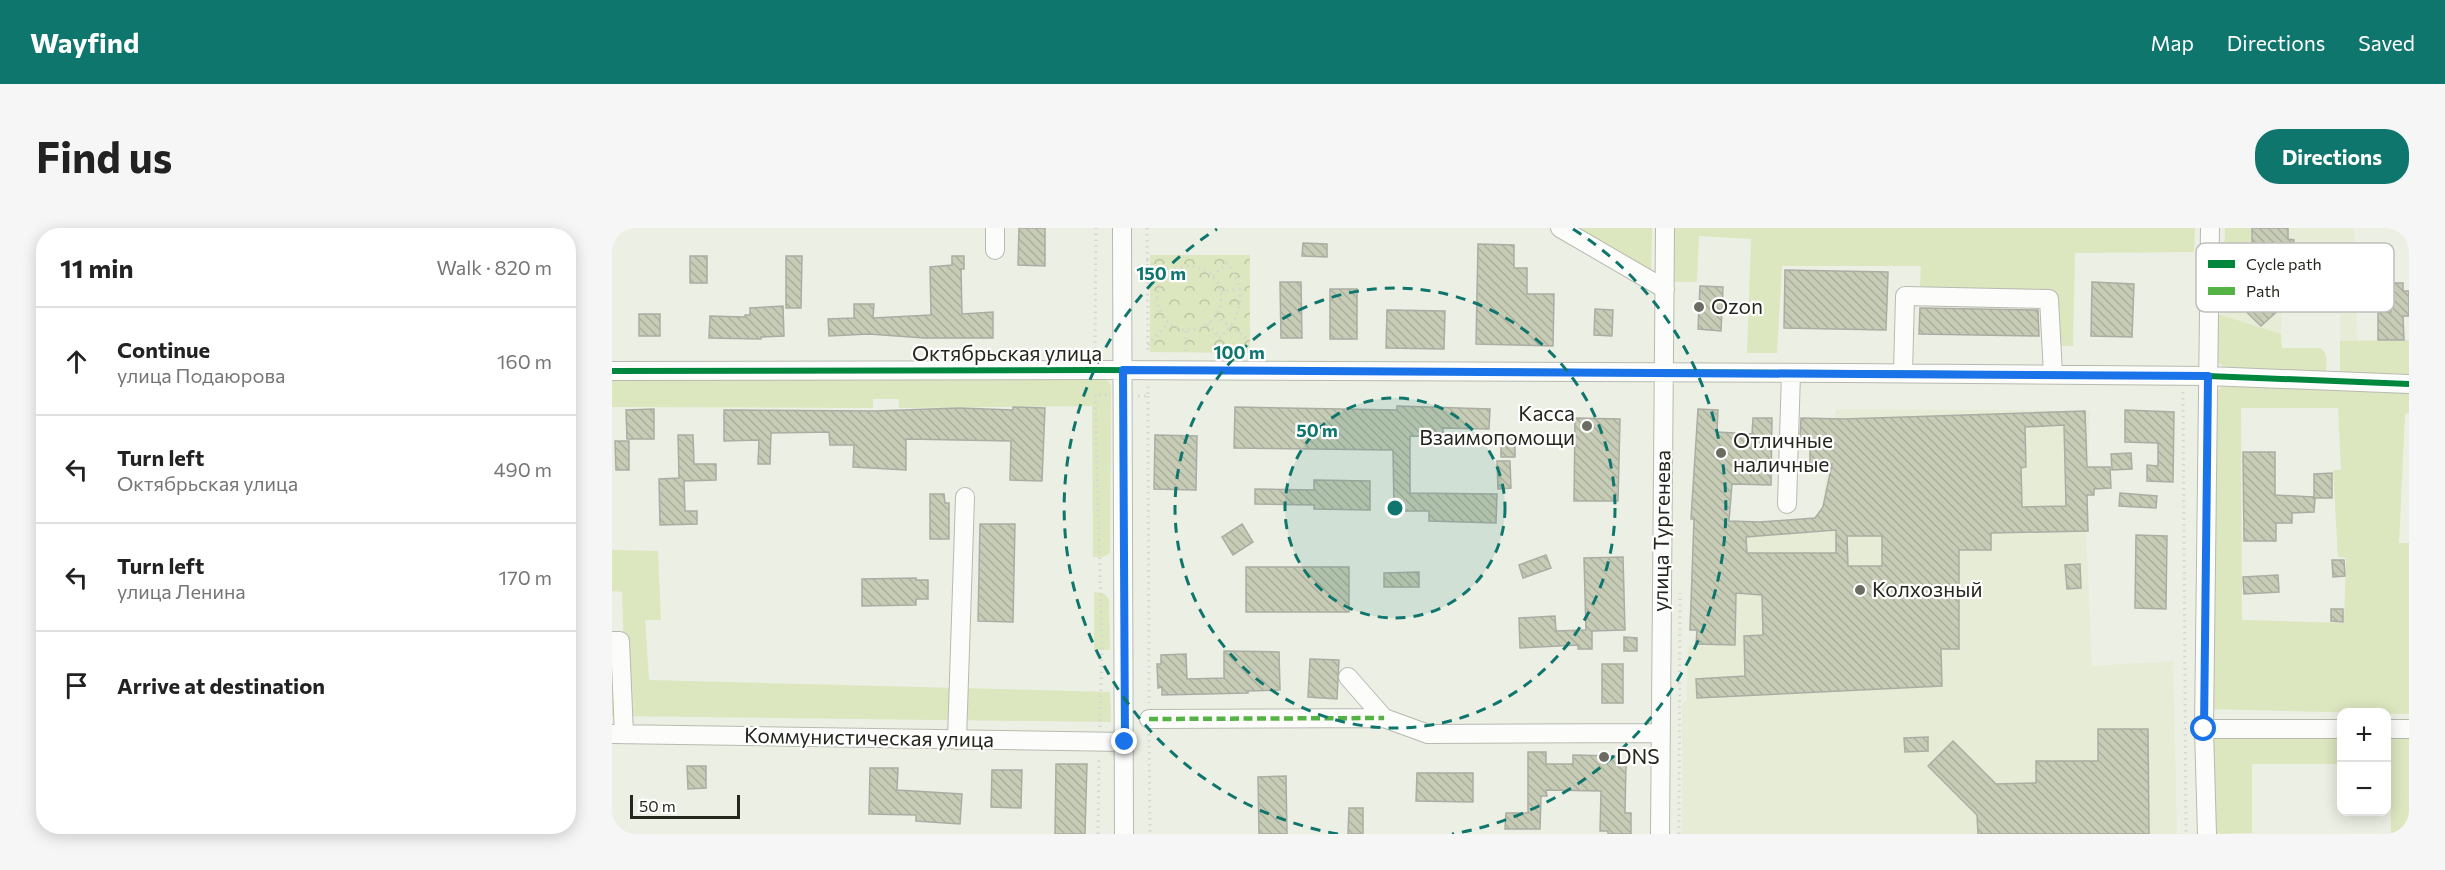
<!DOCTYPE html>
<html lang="en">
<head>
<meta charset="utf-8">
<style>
	:root { --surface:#fff; --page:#f6f6f6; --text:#222; --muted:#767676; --line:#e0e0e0; --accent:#0f766e }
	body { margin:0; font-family:Commissioner,sans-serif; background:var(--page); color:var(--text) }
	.controls { position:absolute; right:18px; bottom:18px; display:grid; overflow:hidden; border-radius:12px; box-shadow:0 3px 15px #0003 }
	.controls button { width:54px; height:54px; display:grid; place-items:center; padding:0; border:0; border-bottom:2px solid var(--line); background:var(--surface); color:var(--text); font:30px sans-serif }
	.scale { position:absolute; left:18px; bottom:15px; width:110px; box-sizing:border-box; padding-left:6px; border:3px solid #25271e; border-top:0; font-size:16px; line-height:21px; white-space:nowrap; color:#25271e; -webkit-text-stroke:4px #fff; paint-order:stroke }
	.stop { position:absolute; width:18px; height:18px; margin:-14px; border:4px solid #1a73e8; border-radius:50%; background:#fff }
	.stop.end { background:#1a73e8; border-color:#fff; box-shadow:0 2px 6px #0008 }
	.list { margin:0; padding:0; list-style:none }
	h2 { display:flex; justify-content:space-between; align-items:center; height:78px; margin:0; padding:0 24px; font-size:26px }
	h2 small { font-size:20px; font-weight:400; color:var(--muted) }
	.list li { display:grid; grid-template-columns:39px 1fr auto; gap:18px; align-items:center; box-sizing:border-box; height:108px; padding:0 24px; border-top:2px solid var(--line) }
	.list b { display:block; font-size:22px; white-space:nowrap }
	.list p { margin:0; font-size:20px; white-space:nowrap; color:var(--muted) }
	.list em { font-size:20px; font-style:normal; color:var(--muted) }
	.icon { flex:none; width:33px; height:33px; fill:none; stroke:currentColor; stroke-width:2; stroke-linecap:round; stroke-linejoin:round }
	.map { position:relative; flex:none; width:1797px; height:606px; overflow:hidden; border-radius:24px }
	header { display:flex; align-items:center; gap:36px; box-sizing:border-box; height:84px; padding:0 30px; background:var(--accent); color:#fff }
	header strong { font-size:28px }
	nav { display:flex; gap:33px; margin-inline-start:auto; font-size:21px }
	.intro { display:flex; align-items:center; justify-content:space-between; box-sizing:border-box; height:144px; padding:0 36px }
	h1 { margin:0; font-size:42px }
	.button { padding:15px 27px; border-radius:24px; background:var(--accent); color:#fff; font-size:21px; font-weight:700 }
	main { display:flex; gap:36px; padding:0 36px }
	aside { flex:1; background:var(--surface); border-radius:24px; box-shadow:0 3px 15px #0003 }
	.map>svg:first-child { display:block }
	.built { fill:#e6ecd6 }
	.grass { fill:#dce6bf; fill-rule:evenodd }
	.forest { fill:url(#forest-crowns) }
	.building { fill:url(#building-back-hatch); stroke:#abada4; stroke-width:1.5; fill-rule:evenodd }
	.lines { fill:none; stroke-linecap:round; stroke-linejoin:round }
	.minor-casing { stroke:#b8bab0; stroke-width:20 }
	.path { stroke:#d5d6d2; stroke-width:3; stroke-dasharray:1.5 4.5; stroke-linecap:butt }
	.minor { stroke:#fcfdfb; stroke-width:18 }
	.quiet { stroke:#55b245; stroke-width:4.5; stroke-dasharray:9 4.5; stroke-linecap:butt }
	.cycleway-casing { stroke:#fff; stroke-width:10 }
	.cycleway { stroke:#00873e; stroke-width:6 }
	.route { stroke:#1a73e8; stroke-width:8 }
	.ring { fill:none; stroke:#0f766e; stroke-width:3; stroke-dasharray:10 8 }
	.poi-dot { fill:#6b6d63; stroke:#fff; stroke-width:2 }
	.labels { text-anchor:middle; stroke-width:4.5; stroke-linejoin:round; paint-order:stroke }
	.poi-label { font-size:21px; fill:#25271e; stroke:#fff; text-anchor:start }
	.street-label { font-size:21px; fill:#25271e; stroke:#fff }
	.key { fill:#fff; stroke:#bebebc; stroke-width:1.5 }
	.key-label { font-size:16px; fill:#25271e }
	.centre { fill:#0f766e; stroke:#fff; stroke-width:3 }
	.ring-label { font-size:18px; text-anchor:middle; font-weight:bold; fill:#0f766e; stroke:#fff; stroke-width:4.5; stroke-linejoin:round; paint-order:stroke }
</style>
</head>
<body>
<header>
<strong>Wayfind</strong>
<nav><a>Map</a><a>Directions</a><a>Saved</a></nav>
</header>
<div class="intro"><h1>Find us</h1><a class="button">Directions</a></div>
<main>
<aside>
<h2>11 min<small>Walk · 820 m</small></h2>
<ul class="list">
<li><svg class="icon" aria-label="ahead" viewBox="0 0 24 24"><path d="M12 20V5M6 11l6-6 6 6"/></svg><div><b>Continue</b><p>улица Подаюрова</p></div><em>160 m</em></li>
<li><svg class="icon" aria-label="left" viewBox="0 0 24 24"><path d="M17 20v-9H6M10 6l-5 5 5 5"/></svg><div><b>Turn left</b><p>Октябрьская улица</p></div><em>490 m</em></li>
<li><svg class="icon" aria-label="left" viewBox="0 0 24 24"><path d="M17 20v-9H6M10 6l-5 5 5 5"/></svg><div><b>Turn left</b><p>улица Ленина</p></div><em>170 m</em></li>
<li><svg class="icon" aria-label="arrive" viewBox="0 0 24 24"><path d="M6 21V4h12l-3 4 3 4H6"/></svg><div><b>Arrive at destination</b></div></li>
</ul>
</aside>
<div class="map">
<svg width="1797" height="606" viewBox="0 0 1797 606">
	<defs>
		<pattern id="forest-crowns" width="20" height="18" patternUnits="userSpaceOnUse" patternTransform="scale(1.5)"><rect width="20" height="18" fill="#dce6bf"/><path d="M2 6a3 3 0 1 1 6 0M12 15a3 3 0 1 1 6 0" fill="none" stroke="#bdc5a4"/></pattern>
		<pattern id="building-back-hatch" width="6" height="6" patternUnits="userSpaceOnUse" patternTransform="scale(1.5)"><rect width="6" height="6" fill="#c7ccb6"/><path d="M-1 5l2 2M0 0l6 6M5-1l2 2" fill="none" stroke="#abaf9c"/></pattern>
	</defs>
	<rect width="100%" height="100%" fill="#ecefe3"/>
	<path class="built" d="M1639 0H1742L1745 113H1728V85H1670L1669 106 1609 87 1611 54H1617L1638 34Z
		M1224 181 1478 183 1474 305 1480 438 1561 433 1565 606H1070V474L1075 473 1076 418 1115 414 1131 303 1208 290Z"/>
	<path class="grass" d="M965 0H1040L1039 43Z
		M1061 0H1583L1582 24 1463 25 1461 118H1431V77L1366 80 1307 77 1309 38H1170L1165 125H1135L1139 11 1087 8 1085 54H1062Z
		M1613 0H1639L1638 34 1617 54H1611Z
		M1609 87 1669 106 1670 120H1708C1717 125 1714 135 1714 144L1615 140 1605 134 1604 88Z
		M1797 112V146L1728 145V113Z
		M493 147 499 158 498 320V325L491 329H481L480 178 287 180V171H261V180L0 179V152Z
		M1611 157 1797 162V185L1793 186 1787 315H1797V486L1597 481 1604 165ZM1629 180H1726L1729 242H1721L1726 329 1734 330 1732 395 1630 392Z
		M0 322 46 323 49 392H33L37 452 498 464 499 494 0 488V452H13L10 364 0 363Z
		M482 364 491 365 497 371 498 422H482Z
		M1595 504 1729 506V536H1640V605L1598 606Z
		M1775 507H1797V606H1779V536H1775Z"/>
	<path class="forest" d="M538 27H638V125L538 124Z"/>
	<path class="building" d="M407 0H433V38L406 37Z
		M1640 0H1676V11L1682 12 1681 23 1710 25 1707 78H1671L1649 98 1616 66 1640 43Z
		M691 15 715 16V29L690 28Z
		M866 16 902 17V40H915V66H942L941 118 864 116Z
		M78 28H95V55H78Z
		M174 28H190L189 80H174Z
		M340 28H352V41H349L350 86 381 84V110H312L257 106 217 108 216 91 242 90V76H262L261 90 319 87 318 39 340 37Z
		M1173 42 1276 44 1274 102 1172 100Z
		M668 54H689L690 110H669Z
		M1480 54 1522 56 1520 109 1479 108Z
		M1778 55H1791V63H1797V88H1791L1792 112H1766V84H1779Z
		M1088 58 1111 59 1109 103 1086 101Z
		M718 61H745V111H718Z
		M171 78 172 108 149 109V111L97 110 98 88 133 89V87H138V80Z
		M1308 80 1426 82 1427 108 1307 106Z
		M983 81 1001 82 1000 108 982 107Z
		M775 82 833 83 832 121 774 120Z
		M27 86H48V108H27Z
		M785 178 878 181 877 201 831 200V209L798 208V265L885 266 884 295 817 293V283H782L781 222 622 220 623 179 785 182Z
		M401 179 433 180 430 253 398 252 399 213 294 211V242L241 239 242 217H218L217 204 159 205 158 236H146L147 212 112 213V182L263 183 347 180 401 182Z
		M42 181V211H15L14 182Z
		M1086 181 1106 182 1105 204 1140 206 1141 190H1160L1159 257 1120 256 1117 293 1148 294 1203 290 1211 279 1220 236H1198V209H1188L1189 190 1232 191 1473 183 1475 239H1498L1499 260 1482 261V267H1475L1476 303 1379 305V322H1347V421H1329L1330 458 1085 470 1084 451 1133 448 1132 408 1151 407 1150 367 1124 365 1123 417 1084 416 1085 402H1078L1082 291H1079ZM1452 197 1454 278 1410 279 1409 240 1414 239 1413 199ZM1224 302V325H1135L1134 309ZM1235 308H1270V338H1236Z
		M1513 182 1562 184 1561 254 1535 253V237L1546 238V215L1513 214Z
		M963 190 1008 191 1006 273H962Z
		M66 207H81L82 236H104V252L72 253 73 283H85V296L48 297 47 251 67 250Z
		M543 207 585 208 584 262 542 261Z
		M889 210H903V229H889Z
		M3 213H17V242H4Z
		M1631 224H1663V267L1702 269V246L1720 245V270H1703L1702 284 1680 285V295H1664V313H1632Z
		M1519 225 1520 241 1500 242 1499 226Z
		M885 233H898L899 260 886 261Z
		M702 252 758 253V282L702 281V277L643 276V261L702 262Z
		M1508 265 1545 268 1544 280 1507 278Z
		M318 266H332L333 275H337V311H318Z
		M368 296H403L401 394 366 393Z
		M630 296 641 314 621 327 610 309Z
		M1524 307 1555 308 1554 381 1523 380Z
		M934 327 939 340 911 350 907 337Z
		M1011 329 1013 402 980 403V421H966V417L908 420 907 390 943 388 944 403 974 402 972 330Z
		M1720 332H1732L1733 348 1721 349Z
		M1468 336 1469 360 1455 361 1453 337Z
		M634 339H737V384H634Z
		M807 344V359H772V345Z
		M1666 347 1667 364 1632 366 1631 349Z
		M304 350V352H316V371H304V377L250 378V351Z
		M1719 381H1731V394L1719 393Z
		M1012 409 1025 410V423H1012Z
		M612 423 667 424 668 462 636 463V465L550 467V459L546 460 545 436H549V427L574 426 575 451 612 450Z
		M698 431 727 432 725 471 696 469Z
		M990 436H1011V475H990Z
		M1486 501H1536L1537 606H1366L1365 587 1316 538 1341 513 1384 556 1424 555V533H1486Z
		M1316 509V523L1293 524 1292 510Z
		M916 524H934V536H961V527L1004 528 1014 536 1013 585H1019V606H996V603H988L989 563 934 562 935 568H929L928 601H893L894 585H916Z
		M444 536H475L473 606H443Z
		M75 538H94V560L76 561Z
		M258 540H286L285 562 350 566 348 596 304 593V587L257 586Z
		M380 542H410L409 580 379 579Z
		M805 545H861V574L804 573Z
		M674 548 675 606H647L646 549Z
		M737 580H751V606H736Z"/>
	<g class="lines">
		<g class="minor-casing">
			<path id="minor" d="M383 0V22
				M510 0 512 606
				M948 0 1053 61
				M0 143 483 142 1237 145 1596 148 1797 156
				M1291 145 1293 68 1437 71 1441 146
				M1175 276 1179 145
				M0 413H8L12 506
				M736 449 772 490
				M537 491 772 490 816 506 1047 505
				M1592 501H1730
				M1774 501H1797
				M0 506 513 514
				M345 512 353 269
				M1048 606 1053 0
				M1595 606 1592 501 1598 0"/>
		</g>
		<path class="path" d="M535 0 536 126
			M535 32 553 49
			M545 70a32 32 0 1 1 64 0a32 32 0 1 1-64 0Z
			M609 64 627 61
			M604 88 637 112
			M596 96 608 110C630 90 636 58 615 35L601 48
			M536 117 556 94
			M574 123V102
			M483 127 484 0
			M1571 164 1574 606
			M526 168H536V157
			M536 168 537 475
			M488 499 490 419 483 167H495
			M537 506 538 606
			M486 606 487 530
			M1067 606 1068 365"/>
		<use href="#minor" class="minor"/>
		<path class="quiet" d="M537 491 772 490"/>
		<g class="cycleway-casing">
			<path id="cycleway" d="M0 143 483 142 1237 145 1596 148 1797 156"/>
		</g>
		<use href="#cycleway" class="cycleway"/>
	</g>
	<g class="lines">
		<path class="route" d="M513 514 511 142 1596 148 1592 501"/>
	</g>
	<circle cx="783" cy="280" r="110" fill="#0f766e" fill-opacity=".12"/>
	<g class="ring">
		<circle cx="783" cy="280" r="110"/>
		<circle cx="783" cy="280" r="220"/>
		<path d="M726 606A331 331 0 0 1 605 1M961 1A331 331 0 0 1 840 606"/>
	</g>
	<g class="poi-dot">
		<circle cx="1087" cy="79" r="6"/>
		<circle cx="975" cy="198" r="6"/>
		<circle cx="1109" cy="225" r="6"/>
		<circle cx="1248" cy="362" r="6"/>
		<circle cx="992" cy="529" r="6"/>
	</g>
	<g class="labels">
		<g class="poi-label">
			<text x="1099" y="86">Ozon</text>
			<text x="963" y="193" text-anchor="end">Касса<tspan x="963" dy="24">Взаимопомощи</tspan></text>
			<text x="1121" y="220">Отличные<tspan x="1121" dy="24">наличные</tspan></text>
			<text x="1260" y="369">Колхозный</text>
			<text x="1004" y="536">DNS</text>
		</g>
		<g class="street-label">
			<text x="395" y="133">Октябрьская улица</text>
			<text transform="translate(1050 303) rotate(-89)" y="7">улица Тургенева</text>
			<text transform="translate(257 510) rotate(1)" y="7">Коммунистическая улица</text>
		</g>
	</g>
	<rect x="1584" y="15" width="198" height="69" rx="9" class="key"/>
	<rect x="1596" y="32" width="27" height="8" fill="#00873e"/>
	<rect x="1596" y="59" width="27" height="8" fill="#55b245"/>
	<g class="key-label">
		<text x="1634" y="42">Cycle path</text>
		<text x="1634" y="69">Path</text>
	</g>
	<circle cx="783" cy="280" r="9" class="centre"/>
	<g class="ring-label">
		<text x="549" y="52">150 m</text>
		<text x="627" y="131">100 m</text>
		<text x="705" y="209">50 m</text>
	</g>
</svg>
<div class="controls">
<button>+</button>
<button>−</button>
</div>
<div class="scale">50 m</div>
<div class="stop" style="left:1592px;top:501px"></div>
<div class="stop end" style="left:513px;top:514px"></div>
</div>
</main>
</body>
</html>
